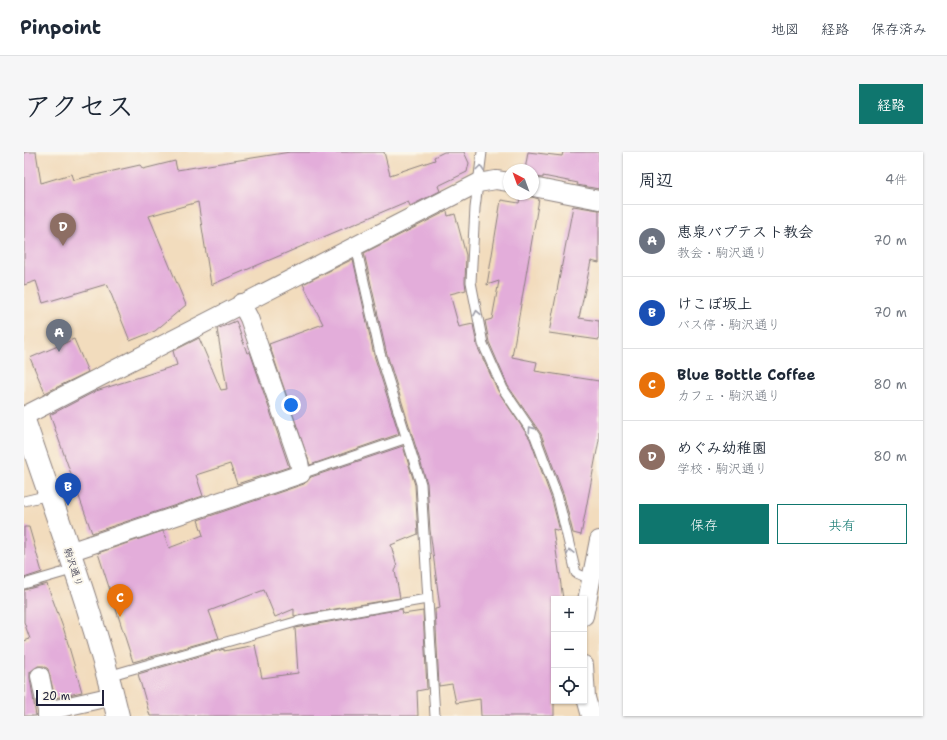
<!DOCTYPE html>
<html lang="ja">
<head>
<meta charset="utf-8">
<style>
	:root { --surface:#fff; --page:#f6f6f7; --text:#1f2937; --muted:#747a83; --line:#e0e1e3; --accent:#0f766e }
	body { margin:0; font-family:"Shantell Sans","Klee One",sans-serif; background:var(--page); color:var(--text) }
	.controls { position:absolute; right:12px; bottom:12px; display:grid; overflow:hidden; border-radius:0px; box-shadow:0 1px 3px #0004 }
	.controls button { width:36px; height:36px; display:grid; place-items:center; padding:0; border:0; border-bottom:1px solid var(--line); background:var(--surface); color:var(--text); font:20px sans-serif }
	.compass { position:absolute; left:479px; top:12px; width:36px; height:36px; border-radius:50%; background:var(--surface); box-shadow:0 1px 3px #0004; rotate:319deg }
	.scale { position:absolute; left:12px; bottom:10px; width:68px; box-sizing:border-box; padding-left:4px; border:2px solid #22223b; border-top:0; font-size:11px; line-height:14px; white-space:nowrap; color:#22223b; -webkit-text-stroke:3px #fbf7ec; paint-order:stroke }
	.you { position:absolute; left:267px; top:253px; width:14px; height:14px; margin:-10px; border:3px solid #fff; border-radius:50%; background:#1a73e8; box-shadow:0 0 0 6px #1a73e833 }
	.badge { display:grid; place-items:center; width:26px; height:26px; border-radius:50%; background:var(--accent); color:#fff; font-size:13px; font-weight:700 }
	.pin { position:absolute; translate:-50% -33px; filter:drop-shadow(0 1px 2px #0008) }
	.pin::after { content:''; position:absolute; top:21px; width:14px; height:12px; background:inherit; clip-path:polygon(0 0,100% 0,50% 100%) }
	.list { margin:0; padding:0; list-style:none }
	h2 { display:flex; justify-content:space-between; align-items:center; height:52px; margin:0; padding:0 16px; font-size:17px }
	h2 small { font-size:13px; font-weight:400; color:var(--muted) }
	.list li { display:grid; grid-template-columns:26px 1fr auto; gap:12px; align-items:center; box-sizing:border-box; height:72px; padding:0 16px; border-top:1px solid var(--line) }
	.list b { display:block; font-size:15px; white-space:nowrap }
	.list p { margin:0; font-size:13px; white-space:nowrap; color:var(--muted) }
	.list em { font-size:13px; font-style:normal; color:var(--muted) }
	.actions { display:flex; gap:8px; padding:12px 16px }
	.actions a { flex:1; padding:9px 0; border:1px solid var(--accent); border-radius:0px; text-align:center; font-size:14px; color:var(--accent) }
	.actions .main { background:var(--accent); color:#fff }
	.icon { flex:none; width:22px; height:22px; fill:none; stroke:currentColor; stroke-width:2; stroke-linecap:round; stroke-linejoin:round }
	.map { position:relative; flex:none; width:575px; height:564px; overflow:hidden; border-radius:0px }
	header { display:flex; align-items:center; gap:24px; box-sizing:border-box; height:56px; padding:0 20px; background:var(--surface); border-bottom:1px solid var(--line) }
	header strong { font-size:19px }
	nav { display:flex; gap:22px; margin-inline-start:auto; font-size:14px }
	.intro { display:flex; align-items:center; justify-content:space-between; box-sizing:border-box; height:96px; padding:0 24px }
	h1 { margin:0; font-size:28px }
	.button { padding:10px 18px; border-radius:0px; background:var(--accent); color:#fff; font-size:14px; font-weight:700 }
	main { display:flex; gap:24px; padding:0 24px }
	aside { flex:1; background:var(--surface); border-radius:0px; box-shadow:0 1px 3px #0004 }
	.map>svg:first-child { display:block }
	.building { fill:#e3adda }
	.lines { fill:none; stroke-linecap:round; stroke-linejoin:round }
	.lane-casing { stroke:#8a7f7c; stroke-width:11 }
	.street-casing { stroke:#8a7f7c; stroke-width:20 }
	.secondary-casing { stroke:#8a7f7c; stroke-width:24 }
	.lane { stroke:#fff; stroke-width:9 }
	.street { stroke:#fff; stroke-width:18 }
	.secondary { stroke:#fff; stroke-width:22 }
	.oneway { stroke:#9c9ca7 }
	.labels { text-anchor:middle; stroke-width:4; stroke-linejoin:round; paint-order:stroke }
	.street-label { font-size:10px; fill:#22223b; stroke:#fbf7ec }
</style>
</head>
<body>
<header>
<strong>Pinpoint</strong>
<nav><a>地図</a><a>経路</a><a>保存済み</a></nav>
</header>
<div class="intro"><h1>アクセス</h1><a class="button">経路</a></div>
<main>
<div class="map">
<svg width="575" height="564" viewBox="0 0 575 564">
	<rect width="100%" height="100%" fill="#fbf7ec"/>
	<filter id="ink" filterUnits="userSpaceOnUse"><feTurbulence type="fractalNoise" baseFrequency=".025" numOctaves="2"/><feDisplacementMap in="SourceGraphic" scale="8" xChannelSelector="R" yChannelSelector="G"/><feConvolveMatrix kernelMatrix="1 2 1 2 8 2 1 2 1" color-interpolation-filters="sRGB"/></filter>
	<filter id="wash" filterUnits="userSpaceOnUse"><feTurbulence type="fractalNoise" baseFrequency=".012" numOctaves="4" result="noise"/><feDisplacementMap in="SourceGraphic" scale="16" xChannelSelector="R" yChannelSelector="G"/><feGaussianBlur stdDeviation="0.9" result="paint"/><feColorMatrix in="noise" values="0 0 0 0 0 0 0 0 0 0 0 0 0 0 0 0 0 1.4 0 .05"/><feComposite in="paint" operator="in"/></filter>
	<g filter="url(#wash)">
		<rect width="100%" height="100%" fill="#f2dcbd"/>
		<g id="blocks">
			<path class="building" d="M0 0H12L17 31 47 22 49 28 116 13 119 17 151 9 153 18 266 0H360L366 23 411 8 410 5 420 0H440L445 11 443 20 414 34 416 39 386 54 384 49 187 133 174 50 125 64 162 153 131 179 106 189 83 132 19 151 12 129 0 133Z
				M504 0 538 4 539 0H575V37L553 33 554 31 519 24V26L509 25V18H501Z
				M497 42 515 47 488 205 513 210 511 219 575 229V288L557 383 549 381 540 344 517 282 484 234 465 190 461 169 468 167 475 129 463 133 477 48 495 51Z
				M549 54 575 58V111L567 109 555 166 575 169V188L525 181Z
				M423 59 424 64 431 62 442 103 441 130 442 138 426 142 435 175 449 172 453 194 474 239 506 287 528 348 536 379 529 377 539 447H530V564H457L456 547 432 551 428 532 415 534 411 457 416 456 406 378 403 331 362 199 340 101Z
				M329 107 350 203 375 282 286 313 245 192 299 172 279 132Z
				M212 169 223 201 226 200 265 315 213 332 206 312 172 323 179 344 68 381 26 263 72 239 153 213 149 199 175 186 197 238 203 237 193 177Z
				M50 187 64 220 21 241 6 206Z
				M379 294 391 333 394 382 367 393 373 415 371 419 376 446 270 464V457L251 465 240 438 185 459 195 486 109 510 74 401 139 379 145 396 179 383 174 368 280 332 287 325Z
				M0 375H5L18 420 0 426Z
				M23 432 40 478 58 540 31 546 24 517 20 514H14L6 520V526L12 564H0V489L6 487 0 470V438Z
				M378 457 379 462 399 459 403 537 393 539 394 564H126L114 522 200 497V499L231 493 238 526 274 521 271 476Z"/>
		</g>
	</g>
	<g filter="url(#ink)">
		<use href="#blocks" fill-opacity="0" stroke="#8a7f7c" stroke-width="1"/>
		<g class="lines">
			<g class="lane-casing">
				<path id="lane" d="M458 0 451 56 447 130 459 192 479 237 511 284 534 346 552 421 568 428
					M332 94 356 201 397 332 411 564
					M277 322 383 286
					M0 349 25 343
					M0 432 51 417
					M84 524 275 469 403 447"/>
			</g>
			<g class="street-casing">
				<path id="street" d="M509 35 575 48
					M0 264 454 31 472 28 485 30
					M45 400 277 322 275 310 225 166 217 151
					M560 464 575 388
					M560 513 562 546 567 564
					M16 524 23 559
					M23 564V559L89 544"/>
			</g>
			<g class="secondary-casing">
				<path id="secondary" d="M0 268C33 366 70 463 94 564"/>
			</g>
			<use href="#lane" class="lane"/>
			<use href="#street" class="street"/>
			<use href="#secondary" class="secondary"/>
		</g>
		<defs><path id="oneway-chevron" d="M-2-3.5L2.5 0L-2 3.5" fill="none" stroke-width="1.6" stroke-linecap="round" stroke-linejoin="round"/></defs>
		<g class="oneway">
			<use href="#oneway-chevron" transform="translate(456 16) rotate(-83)"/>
			<use href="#oneway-chevron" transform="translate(453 161) rotate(-101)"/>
			<use href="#oneway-chevron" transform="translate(507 277) rotate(-125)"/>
			<use href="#oneway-chevron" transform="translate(546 400) rotate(-103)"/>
		</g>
	</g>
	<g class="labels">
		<g class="street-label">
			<text transform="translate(50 415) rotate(72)" y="4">駒沢通り</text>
		</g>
	</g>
</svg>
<div class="controls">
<button>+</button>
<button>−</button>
<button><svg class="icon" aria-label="locate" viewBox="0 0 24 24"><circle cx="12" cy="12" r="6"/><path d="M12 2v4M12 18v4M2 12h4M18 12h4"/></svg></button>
</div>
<svg class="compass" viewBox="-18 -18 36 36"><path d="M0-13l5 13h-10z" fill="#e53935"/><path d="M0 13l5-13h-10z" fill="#747a83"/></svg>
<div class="scale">20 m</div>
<div class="you"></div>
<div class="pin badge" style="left:35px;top:200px;background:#6b7280">A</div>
<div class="pin badge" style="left:44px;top:354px;background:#1a4fb4">B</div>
<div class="pin badge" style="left:96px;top:465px;background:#e8710a">C</div>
<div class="pin badge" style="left:39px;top:94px;background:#8d6e63">D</div>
</div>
<aside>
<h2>周辺<small>4件</small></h2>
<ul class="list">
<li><span class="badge" style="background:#6b7280">A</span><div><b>恵泉バプテスト教会</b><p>教会 · 駒沢通り</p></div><em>70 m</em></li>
<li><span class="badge" style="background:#1a4fb4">B</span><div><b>けこぼ坂上</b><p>バス停 · 駒沢通り</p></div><em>70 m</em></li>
<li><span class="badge" style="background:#e8710a">C</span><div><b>Blue Bottle Coffee</b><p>カフェ · 駒沢通り</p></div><em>80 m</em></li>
<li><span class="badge" style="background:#8d6e63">D</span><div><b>めぐみ幼稚園</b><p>学校 · 駒沢通り</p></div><em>80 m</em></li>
</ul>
<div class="actions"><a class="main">保存</a><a>共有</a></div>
</aside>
</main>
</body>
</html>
